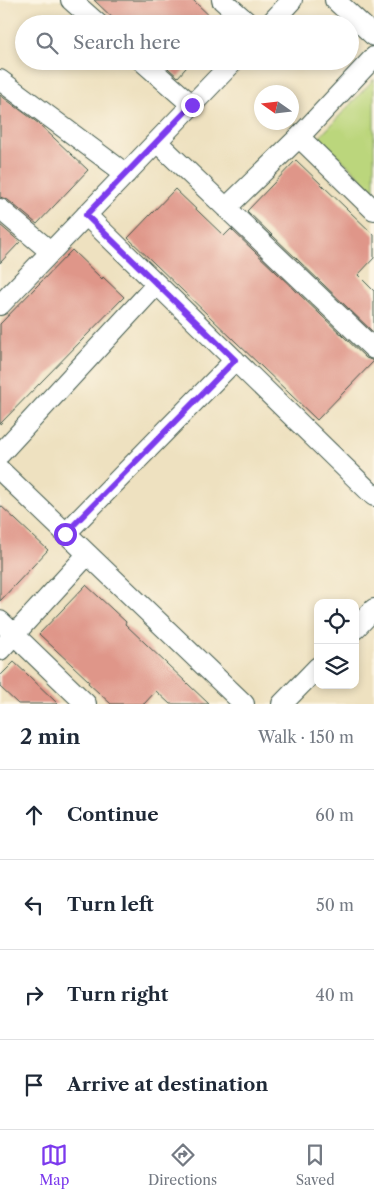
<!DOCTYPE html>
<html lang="en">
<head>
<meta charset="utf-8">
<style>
	:root { --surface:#fff; --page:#f6f6f7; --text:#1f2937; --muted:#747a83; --line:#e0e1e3; --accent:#7c3aed }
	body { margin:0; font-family:"Libre Caslon Text",serif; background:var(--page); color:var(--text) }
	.controls { position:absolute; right:15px; bottom:15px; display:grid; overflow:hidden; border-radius:10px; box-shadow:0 2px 8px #0003 }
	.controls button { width:45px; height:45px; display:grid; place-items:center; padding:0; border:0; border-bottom:1px solid var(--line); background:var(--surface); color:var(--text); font:25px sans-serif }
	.compass { position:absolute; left:254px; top:85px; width:45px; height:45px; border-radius:50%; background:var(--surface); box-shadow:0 2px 8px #0003; rotate:284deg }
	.stop { position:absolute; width:15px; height:15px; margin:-11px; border:4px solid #7c3aed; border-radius:50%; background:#fff }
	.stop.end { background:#7c3aed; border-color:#fff; box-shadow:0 1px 5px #0008 }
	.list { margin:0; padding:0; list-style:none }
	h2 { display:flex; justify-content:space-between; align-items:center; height:65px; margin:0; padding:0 20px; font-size:21px }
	h2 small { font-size:16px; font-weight:400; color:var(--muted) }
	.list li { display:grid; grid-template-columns:32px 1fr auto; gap:15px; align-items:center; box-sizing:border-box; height:90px; padding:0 20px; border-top:1px solid var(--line) }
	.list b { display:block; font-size:19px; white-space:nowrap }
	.list em { font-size:16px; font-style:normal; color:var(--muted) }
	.icon { flex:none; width:28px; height:28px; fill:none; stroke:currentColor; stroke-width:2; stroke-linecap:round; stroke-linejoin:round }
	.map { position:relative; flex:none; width:374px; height:704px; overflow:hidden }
	.search { position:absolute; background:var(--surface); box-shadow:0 2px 8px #0003; left:15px; right:15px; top:15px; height:55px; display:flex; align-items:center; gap:12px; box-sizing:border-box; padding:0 18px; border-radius:28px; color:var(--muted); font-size:19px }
	.sheet { height:425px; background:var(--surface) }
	nav { display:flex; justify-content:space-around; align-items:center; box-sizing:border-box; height:70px; border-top:1px solid var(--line); background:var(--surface); font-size:14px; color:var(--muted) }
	nav a { display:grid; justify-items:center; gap:2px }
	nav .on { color:var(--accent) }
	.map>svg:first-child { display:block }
	.green { fill:#bbd67b; stroke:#6d8a58 }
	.building { fill:#df9689 }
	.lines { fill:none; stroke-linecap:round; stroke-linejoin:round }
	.street-casing { stroke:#3e5649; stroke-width:22 }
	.street { stroke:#fff; stroke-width:20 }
	.route { stroke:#7c3aed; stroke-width:6 }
</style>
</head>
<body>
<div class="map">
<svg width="374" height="704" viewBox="0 0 374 704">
	<rect width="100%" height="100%" fill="#fcf5e5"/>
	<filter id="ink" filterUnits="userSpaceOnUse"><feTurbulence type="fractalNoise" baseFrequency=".02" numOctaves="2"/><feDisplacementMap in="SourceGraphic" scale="10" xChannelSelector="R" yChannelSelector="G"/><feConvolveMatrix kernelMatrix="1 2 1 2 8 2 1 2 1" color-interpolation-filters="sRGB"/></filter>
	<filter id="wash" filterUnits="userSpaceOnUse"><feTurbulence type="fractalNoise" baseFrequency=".0096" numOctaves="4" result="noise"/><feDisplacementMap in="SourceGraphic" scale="20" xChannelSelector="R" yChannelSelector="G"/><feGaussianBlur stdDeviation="1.12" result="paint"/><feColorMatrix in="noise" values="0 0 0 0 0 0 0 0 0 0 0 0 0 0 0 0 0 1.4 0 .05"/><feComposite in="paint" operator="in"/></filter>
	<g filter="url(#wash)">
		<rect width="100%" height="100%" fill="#eee1c0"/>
		<path class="green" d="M374 79V190L319 138Z"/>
		<g id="blocks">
			<path class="building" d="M94 0H193L218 24H119Z
				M160 61H192L178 77Z
				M0 95 38 123 88 170 37 224 8 200 0 197Z
				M296 160 374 235V258L358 275 374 291V333L247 211Z
				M175 189 224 236 231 229 366 358 374 361 317 420 128 238Z
				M0 225 20 242 0 263Z
				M72 250 102 279 103 277 124 297 0 424V324Z
				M0 505 48 550 0 601Z
				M86 585 126 622 125 624 209 704H170L156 691 144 704H111L88 683 89 681 39 634Z
				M14 662 27 674 58 704H18L0 687V676Z"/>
		</g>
	</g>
	<g filter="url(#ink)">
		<use href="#blocks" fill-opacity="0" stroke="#3e5649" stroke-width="1"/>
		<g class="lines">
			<g class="street-casing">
				<path id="street" d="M71 0 98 24
					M222 0 249 24
					M335 0 374 36
					M270 24 292 0
					M142 61 192 105
					M0 80 126 174
					M299 137 374 57
					M157 142 374 349
					M226 208 299 137 374 210
					M0 209 51 252
					M86 215 374 496
					M0 305 234 61
					M0 454 157 284
					M0 470 244 704
					M65 534 235 360
					M0 621 86 704
					M355 629 374 609
					M0 650 87 555
					M282 704 318 667"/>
			</g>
			<use href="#street" class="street"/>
		</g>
	</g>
	<g class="lines" filter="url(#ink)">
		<path class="route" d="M65 534 235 360 86 215 192 105"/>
	</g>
</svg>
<div class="controls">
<button><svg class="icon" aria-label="locate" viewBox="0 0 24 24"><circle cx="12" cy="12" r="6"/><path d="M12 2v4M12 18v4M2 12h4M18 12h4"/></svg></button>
<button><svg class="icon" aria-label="layers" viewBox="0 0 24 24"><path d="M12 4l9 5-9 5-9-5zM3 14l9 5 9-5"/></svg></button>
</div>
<svg class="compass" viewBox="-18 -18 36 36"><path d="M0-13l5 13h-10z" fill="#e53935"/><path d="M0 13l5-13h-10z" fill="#747a83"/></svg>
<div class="stop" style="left:65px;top:534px"></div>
<div class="stop end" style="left:192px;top:105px"></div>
<div class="search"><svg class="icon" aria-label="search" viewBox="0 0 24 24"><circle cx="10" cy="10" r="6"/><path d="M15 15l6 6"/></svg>Search here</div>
</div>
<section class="sheet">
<h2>2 min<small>Walk · 150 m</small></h2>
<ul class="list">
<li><svg class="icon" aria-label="ahead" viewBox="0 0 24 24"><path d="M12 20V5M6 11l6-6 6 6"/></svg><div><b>Continue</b></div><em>60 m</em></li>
<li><svg class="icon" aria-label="left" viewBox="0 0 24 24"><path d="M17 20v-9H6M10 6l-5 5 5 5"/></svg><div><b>Turn left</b></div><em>50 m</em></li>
<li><svg class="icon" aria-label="right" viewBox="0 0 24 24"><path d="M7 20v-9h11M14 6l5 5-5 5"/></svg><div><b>Turn right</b></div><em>40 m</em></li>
<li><svg class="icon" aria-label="arrive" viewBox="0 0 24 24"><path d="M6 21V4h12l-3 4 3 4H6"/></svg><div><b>Arrive at destination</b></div></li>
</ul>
</section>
<nav>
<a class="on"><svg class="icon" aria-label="map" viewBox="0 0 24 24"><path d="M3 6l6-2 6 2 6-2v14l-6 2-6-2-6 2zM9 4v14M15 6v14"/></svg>Map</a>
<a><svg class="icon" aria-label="directions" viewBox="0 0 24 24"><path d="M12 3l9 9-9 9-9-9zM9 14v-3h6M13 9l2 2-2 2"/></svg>Directions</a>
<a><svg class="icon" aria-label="saved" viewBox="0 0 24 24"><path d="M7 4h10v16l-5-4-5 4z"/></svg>Saved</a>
</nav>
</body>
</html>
